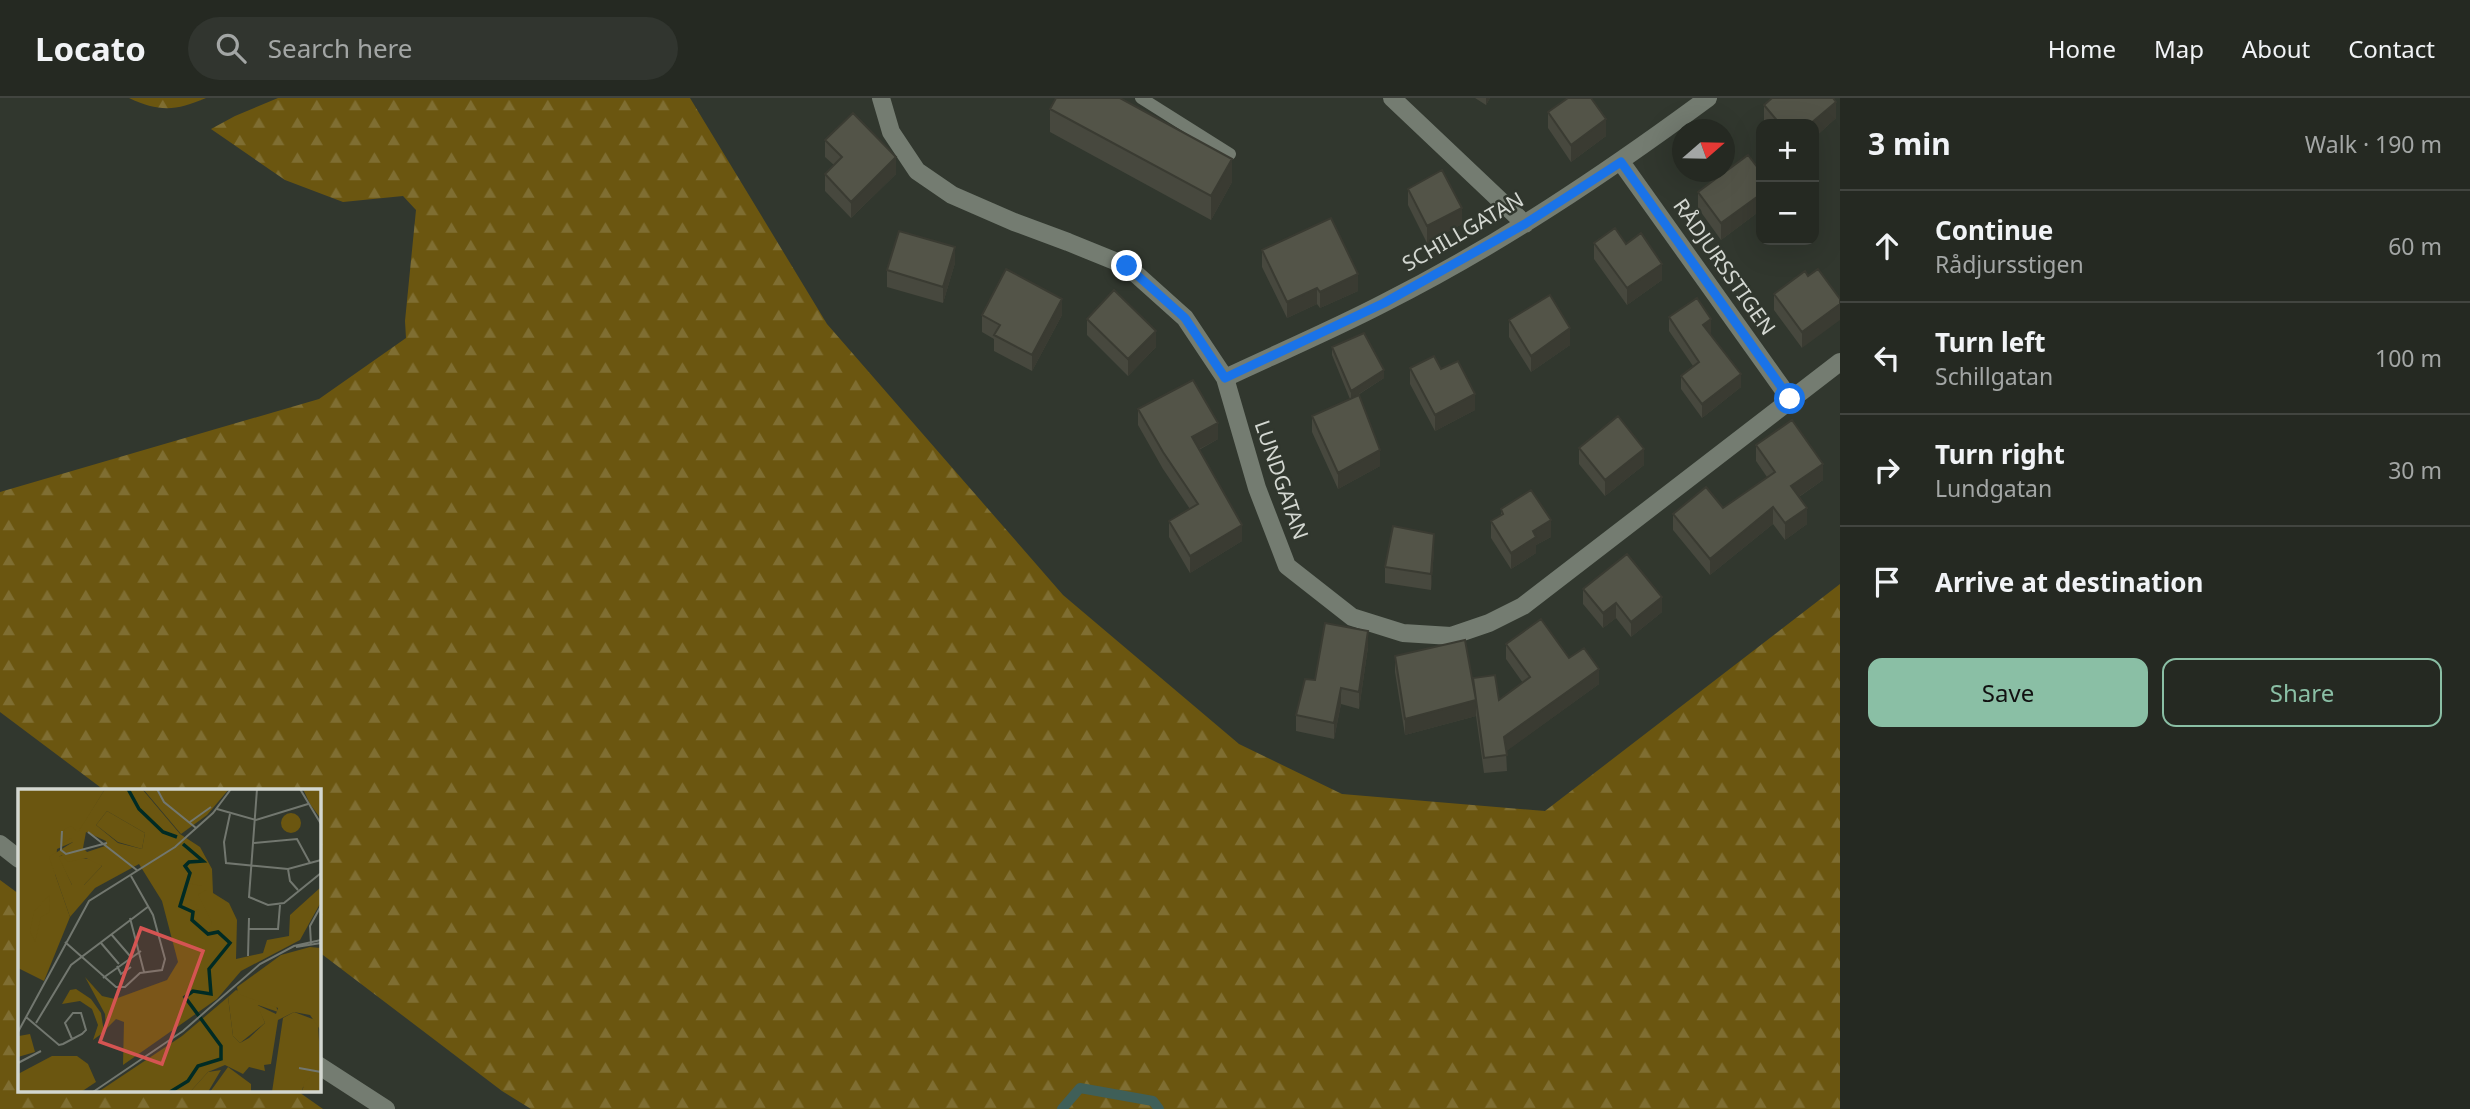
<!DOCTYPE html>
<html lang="en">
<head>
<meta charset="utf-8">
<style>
	:root { --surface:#252922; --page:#31352f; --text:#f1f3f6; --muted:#a3a6a5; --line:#424540; --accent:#8abfa5 }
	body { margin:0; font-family:"Noto Sans",sans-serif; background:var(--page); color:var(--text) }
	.controls { position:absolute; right:21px; top:21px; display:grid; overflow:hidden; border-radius:14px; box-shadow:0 7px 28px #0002 }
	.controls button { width:63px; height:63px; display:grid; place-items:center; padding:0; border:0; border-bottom:2px solid var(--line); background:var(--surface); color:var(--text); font:35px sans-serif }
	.compass { position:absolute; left:1672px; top:21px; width:63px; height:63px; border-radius:50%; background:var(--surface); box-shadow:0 7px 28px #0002; rotate:70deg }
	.stop { position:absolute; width:21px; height:21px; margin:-16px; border:5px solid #1a73e8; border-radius:50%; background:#fff }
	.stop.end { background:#1a73e8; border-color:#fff; box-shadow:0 2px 7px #0008 }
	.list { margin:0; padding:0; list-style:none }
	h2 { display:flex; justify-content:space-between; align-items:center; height:91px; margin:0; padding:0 28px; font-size:30px }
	h2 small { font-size:23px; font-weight:400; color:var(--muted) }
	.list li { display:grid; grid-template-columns:46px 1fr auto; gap:21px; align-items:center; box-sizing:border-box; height:112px; padding:0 28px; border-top:2px solid var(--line) }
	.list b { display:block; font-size:26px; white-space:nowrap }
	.list p { margin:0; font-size:23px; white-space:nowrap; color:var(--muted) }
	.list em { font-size:23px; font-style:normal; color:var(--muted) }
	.actions { display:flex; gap:14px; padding:21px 28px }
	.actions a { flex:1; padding:16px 0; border:2px solid var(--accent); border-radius:14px; text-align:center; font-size:24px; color:var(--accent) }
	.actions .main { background:var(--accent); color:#111 }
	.icon { flex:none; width:38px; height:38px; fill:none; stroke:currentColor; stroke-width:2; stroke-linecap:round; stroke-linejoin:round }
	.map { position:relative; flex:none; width:1840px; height:1011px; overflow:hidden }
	header { display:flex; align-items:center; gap:42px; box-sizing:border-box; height:98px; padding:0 35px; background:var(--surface); border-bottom:2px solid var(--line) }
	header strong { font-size:33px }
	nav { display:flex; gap:38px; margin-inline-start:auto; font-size:24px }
	.search { width:490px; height:63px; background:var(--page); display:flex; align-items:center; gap:18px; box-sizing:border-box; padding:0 24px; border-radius:38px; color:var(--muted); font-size:26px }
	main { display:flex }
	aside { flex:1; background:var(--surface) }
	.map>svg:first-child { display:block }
	.forest { fill:url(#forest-firs) }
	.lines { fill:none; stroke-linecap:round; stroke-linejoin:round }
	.stream { stroke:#3f5f58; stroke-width:10 }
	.lane { stroke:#747c71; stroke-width:12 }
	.street { stroke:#747c71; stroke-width:18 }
	.secondary { stroke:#747c71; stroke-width:18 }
	.wall { fill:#47483e }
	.shaded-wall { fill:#3a3b32 }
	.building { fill:#535448; stroke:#3a3b32; stroke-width:2 }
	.route { stroke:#1a73e8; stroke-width:9 }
	.labels { text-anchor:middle; stroke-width:5; stroke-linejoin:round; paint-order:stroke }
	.street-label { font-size:21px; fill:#d3d7d1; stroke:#31372e }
	.inset-river { fill:none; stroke:#002b24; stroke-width:3.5 }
	.inset-road { fill:none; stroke:#72776f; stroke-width:2 }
	.view { fill:#d55452; fill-opacity:0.15; stroke:#d55452; stroke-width:3.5 }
	.inset-edge { fill:none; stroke:#d3d7d1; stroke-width:3.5 }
</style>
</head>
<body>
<header>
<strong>Locato</strong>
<div class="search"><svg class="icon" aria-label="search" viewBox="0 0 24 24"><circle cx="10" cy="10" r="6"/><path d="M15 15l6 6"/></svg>Search here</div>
<nav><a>Home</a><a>Map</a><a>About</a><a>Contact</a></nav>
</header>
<main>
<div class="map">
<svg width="1840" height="1011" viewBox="0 0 1840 1011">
	<defs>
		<pattern id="forest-firs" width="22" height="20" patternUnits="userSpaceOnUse" patternTransform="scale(1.75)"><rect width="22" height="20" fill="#6b5610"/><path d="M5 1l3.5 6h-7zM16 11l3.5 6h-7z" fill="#7f6e32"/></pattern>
	</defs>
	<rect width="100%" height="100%" fill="#31372e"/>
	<path class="forest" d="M129 0H206C176 13 159 14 129 0Z
		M278 0H690L827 226 1063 497 1239 646 1342 696 1545 713 1840 486V1011H531L502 993 319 854 318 692H104L0 614V394L319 301 406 240 405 223 416 112 403 98 343 104 285 82 211 31 235 18Z
		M0 782 19 796V992H296L323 1011H0Z"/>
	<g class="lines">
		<path class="stream" d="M1062 1011 1080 990 1153 1003 1159 1011"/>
		<path class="lane" d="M1141 0 1230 56"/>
		<path class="street" d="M881 0 891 34 917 73 952 97 1014 124 1068 144 1127 168 1185 220 1225 280 1257 390 1287 468 1352 519 1403 535 1451 538 1489 525 1523 508 1840 264
			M1392 0 1525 126
			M1621 64 1790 301
			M1225 280C1278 255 1332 232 1384 205 1499 147 1605 76 1708 0"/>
		<path class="secondary" d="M0 746 19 761
			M318 967 386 1011"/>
	</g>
	<path class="wall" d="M1475 0H1490L1486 7Z
		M1764 7 1836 20 1814 40V26H1766L1764 24Z
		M1050 11 1232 84 1211 122 1050 34Z
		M1548 14 1606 38 1571 64 1548 30Z
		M825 42 896 76 851 120 825 93V76L834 67 825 59Z
		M1761 74V112L1721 142 1698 110V94Z
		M1408 91 1462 126 1427 145 1408 107Z
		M1594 145 1626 146 1662 182 1627 207 1594 161Z
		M1262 152 1358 193 1320 210 1317 206 1287 220 1262 169Z
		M955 165 943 205 887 189V172Z
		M1808 178 1802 250 1774 212V196Z
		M982 217H1062L1032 273 994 253V241L982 234Z
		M1669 219 1711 235 1710 236 1741 289 1702 320 1681 291V278L1693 268 1669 233Z
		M1087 221 1156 249 1128 278 1087 237Z
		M1509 222 1570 247 1531 274 1509 239Z
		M1332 249 1384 280 1355 299 1380 368 1338 391 1312 334V318L1350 301 1332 257Z
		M1410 270 1441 271 1475 312 1435 333 1410 286Z
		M1138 311 1218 341 1199 352 1242 443 1190 475 1169 439V423L1190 411 1163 371 1138 327Z
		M1756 347 1823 382 1799 399 1807 426 1785 442 1773 426 1710 477 1673 432V416L1723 410 1767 379 1756 363Z
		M1579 350 1644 367 1605 398 1579 366Z
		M1501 411 1551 439 1536 447V455L1511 471 1491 440V423L1501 417Z
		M1434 452 1431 492 1385 485V469Z
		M1583 491 1662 514 1631 539 1616 520 1603 530 1583 506Z
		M1506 546 1569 560 1599 586 1506 653 1507 673 1484 675 1476 618 1405 637 1395 574V558L1473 586 1499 602 1523 585 1506 561Z
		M1368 549 1359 611 1341 606 1334 641 1296 633V617L1315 582Z"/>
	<path class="shaded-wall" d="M1486 0H1490L1486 7Z
		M1836 4V20L1814 40V26H1810Z
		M1606 21V38L1571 64V47Z
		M896 59V76L851 120V104Z
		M1232 61V84L1211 122V98Z
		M1761 96V112L1721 142V125Z
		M1462 110V126L1427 145V128Z
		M955 149V165L943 205V189Z
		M1662 166V182L1627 207V190Z
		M1358 176V193L1320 210V194Z
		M1317 190V206L1287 220V204Z
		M1062 201V217L1032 273V257Z
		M1840 206V222L1802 250V234Z
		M1711 221V235L1703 240V227Z
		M1570 230V247L1531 274V258Z
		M1156 233V249L1128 278V261Z
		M1384 272V280L1351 301V293Z
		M1741 276V289L1702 320V306Z
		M1475 296V312L1435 333V317Z
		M1218 325V341L1192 355V339Z
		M1644 351V367L1605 398V382Z
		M1380 352V368L1338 391V375Z
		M1823 366V382L1791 404V388Z
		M1773 409V426L1710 477V461Z
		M1807 410V426L1785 442V425Z
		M1551 422V439L1536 447V455L1511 471V455L1533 433Z
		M1242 427V443L1190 475V458Z
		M1434 436V452L1431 492V476Z
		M1662 499V514L1631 539V524Z
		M1616 505V520L1603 530V515Z
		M1368 533V549L1359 611V594Z
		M1599 571V586L1504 655V639Z
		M1341 590V606L1334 641V625Z
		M1476 602V618L1405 637V621Z"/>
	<path class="building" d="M1056 0H1120L1232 61 1211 98 1050 11Z
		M1568 0H1591L1606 21 1571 47 1548 14Z
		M1772 0H1833L1836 4 1810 26H1780L1764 7Z
		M853 15 896 59 851 104 825 76 842 59 825 42Z
		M1748 57 1761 74V96L1721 125 1698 94Z
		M1442 72 1462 110 1427 128 1408 91Z
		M1331 120 1358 176 1320 194 1317 190 1287 204 1262 152Z
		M1615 130 1626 146 1641 135 1662 166 1627 190 1594 145Z
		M899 133 955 149 943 189 887 172Z
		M1006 171 1062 201 1032 257 994 237 1000 227 982 217Z
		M1818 171 1840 201V206L1802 234 1774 196 1805 173 1808 178Z
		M1114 192 1156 233 1128 261 1087 221Z
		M1550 197 1570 230 1531 258 1509 222Z
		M1697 200 1711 221 1703 227 1741 276 1702 306 1681 278 1699 264 1669 219Z
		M1364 235 1384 272 1351 293 1332 249Z
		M1434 258 1441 271 1458 263 1475 296 1435 317 1410 270Z
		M1193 282 1218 325 1192 339 1242 427 1190 458 1169 423 1198 406 1163 354 1138 311Z
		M1359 297 1380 352 1338 375 1312 318Z
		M1618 318 1644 351 1605 382 1579 350Z
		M1792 322 1823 366 1791 388 1807 410 1785 425 1773 409 1710 461 1673 416 1706 389 1723 410 1775 374 1756 347Z
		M1531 392 1551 422 1533 433 1536 439 1511 455 1491 423 1503 416 1501 411Z
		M1393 428 1434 436 1431 476 1385 469Z
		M1627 456 1662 499 1631 524 1616 505 1603 515 1583 491Z
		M1541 521 1569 560 1584 550 1599 571 1504 639 1507 657 1484 660 1473 580 1495 577 1499 602 1530 579 1506 546Z
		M1325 525 1368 533 1359 594 1341 590 1334 625 1296 617 1305 581 1315 582Z
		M1465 542 1476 602 1405 621 1395 558Z"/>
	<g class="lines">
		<path class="route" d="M1127 168 1185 220 1225 280 1384 205 1525 126 1621 64 1790 301"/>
	</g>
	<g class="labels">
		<g class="street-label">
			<text transform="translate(1463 134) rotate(-30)" y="7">SCHILLGATAN</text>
			<text transform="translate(1724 169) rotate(55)" y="7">RÅDJURSSTIGEN</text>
			<text transform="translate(1281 382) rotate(71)" y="7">LUNDGATAN</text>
		</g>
	</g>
	<g transform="translate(18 691)">
		<rect width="303" height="303" fill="#31372e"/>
		<path d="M0 0H87L55 53 39 60 37 85 52 128 26 192 0 179ZM89 22 127 44 124 60 100 53 78 36ZM45 66 77 71 84 77 66 96H54L40 68ZM218 201 258 217 260 223 240 216 247 234 222 254 215 247 210 208ZM276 223 300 232 303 293 285 298 284 303H254L265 229Z" fill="#6b5610"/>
		<path d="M87 0H124L162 45 182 58 194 80 195 104 211 114 219 131 218 170 245 164 249 151 271 147 272 126 303 98V113L282 151 223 182 199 210 105 276 106 233 98 230 88 240 87 225 67 188 84 207 97 210 149 191 160 173 144 112 121 75 77 99 52 128 31 68 55 53 53 49 44 55 47 40 53 37 60 43ZM89 22 127 44 124 60 100 54 78 36ZM68 43 88 52 87 57 69 63 65 59ZM44 66 50 73 68 69 84 77 66 96H54L41 68ZM285 0H303V30L292 15ZM263 34a10 10 0 1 1 20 0a10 10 0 1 1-20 0ZM31 106 32 123 23 128 17 153 12 142 16 123ZM292 158 303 159V242L292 226 276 223 260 231 253 275 246 276 247 282 231 278 225 285 207 276 190 283 172 303H80L164 247 210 208 215 247 222 254 231 249 247 234 239 216 258 225 260 219 220 205 219 198 263 166ZM58 200 73 210 83 224 86 243 75 251 80 236 74 220 62 212 44 215 52 201ZM12 245 17 263 0 268 1 247ZM34 267H59L70 275 78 293 63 303H0V285ZM298 284 303 286V303H284L287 292Z" fill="#6b5610" fill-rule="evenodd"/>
		<path d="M189 92V101L180 105 194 134 191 140 181 130 174 131 175 123 182 119 163 104 170 94 184 97Z" fill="#6b5610"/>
		<path d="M125 0H211L189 26 163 45Z" fill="#6b5610"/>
		<path d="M210 278 233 295V303H192ZM203 281 190 303H172L190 283Z" fill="#6b5610"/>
		<path class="inset-river" d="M110 0 121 20 145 43 159 48M152 303 170 292 180 277 203 270V257L167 208 175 202 193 205 191 180 212 154 200 143 190 145 174 131 175 123 162 117 172 84 167 77 171 73 185 72 165 55"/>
		<path class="inset-road" d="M139 0 146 13 178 39M239 0 231 108 250 116 266 114 303 84M282 0 303 35M199 20 238 31 290 15M212 25 206 53 208 74 270 80 303 71M172 33 193 18M44 42 43 61 48 65 89 54M70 43 120 82M236 54 279 50 292 74M270 80 272 92 280 101M112 129 126 183M230 140H260L262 116M93 145 112 167M47 153 98 198H107L122 184 144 181 147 170 135 126 113 87M83 154 101 175M293 155 292 137 303 117M278 158 303 154M230 167 231 129M99 177 103 185 113 178M85 189 123 162M8 228 41 256 45 255 64 245 68 241 63 224H55L47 234 54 250M18 234 53 176 131 117M0 243 71 112 157 58 195 24 213 0M0 274 23 262M281 279 303 283M75 303 165 242 242 175 276 157 303 151"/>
		<path class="view" d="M123 139 185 162 144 275 82 253Z"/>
		<rect width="303" height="303" class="inset-edge"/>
	</g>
</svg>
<div class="controls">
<button>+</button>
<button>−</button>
</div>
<svg class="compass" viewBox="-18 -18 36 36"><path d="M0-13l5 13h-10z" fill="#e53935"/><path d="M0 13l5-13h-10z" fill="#a3a6a5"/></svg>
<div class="stop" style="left:1790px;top:301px"></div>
<div class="stop end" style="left:1127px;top:168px"></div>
</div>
<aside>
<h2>3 min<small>Walk · 190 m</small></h2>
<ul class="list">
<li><svg class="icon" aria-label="ahead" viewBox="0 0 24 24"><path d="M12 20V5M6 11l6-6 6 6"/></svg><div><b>Continue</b><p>Rådjursstigen</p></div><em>60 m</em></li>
<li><svg class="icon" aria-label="left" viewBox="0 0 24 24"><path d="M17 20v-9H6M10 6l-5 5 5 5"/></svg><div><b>Turn left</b><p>Schillgatan</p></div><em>100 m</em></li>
<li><svg class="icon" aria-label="right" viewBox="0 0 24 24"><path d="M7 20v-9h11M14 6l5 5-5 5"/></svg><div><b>Turn right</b><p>Lundgatan</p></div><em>30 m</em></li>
<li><svg class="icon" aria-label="arrive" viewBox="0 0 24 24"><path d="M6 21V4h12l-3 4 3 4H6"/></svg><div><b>Arrive at destination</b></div></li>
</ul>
<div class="actions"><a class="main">Save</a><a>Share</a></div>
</aside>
</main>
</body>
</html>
